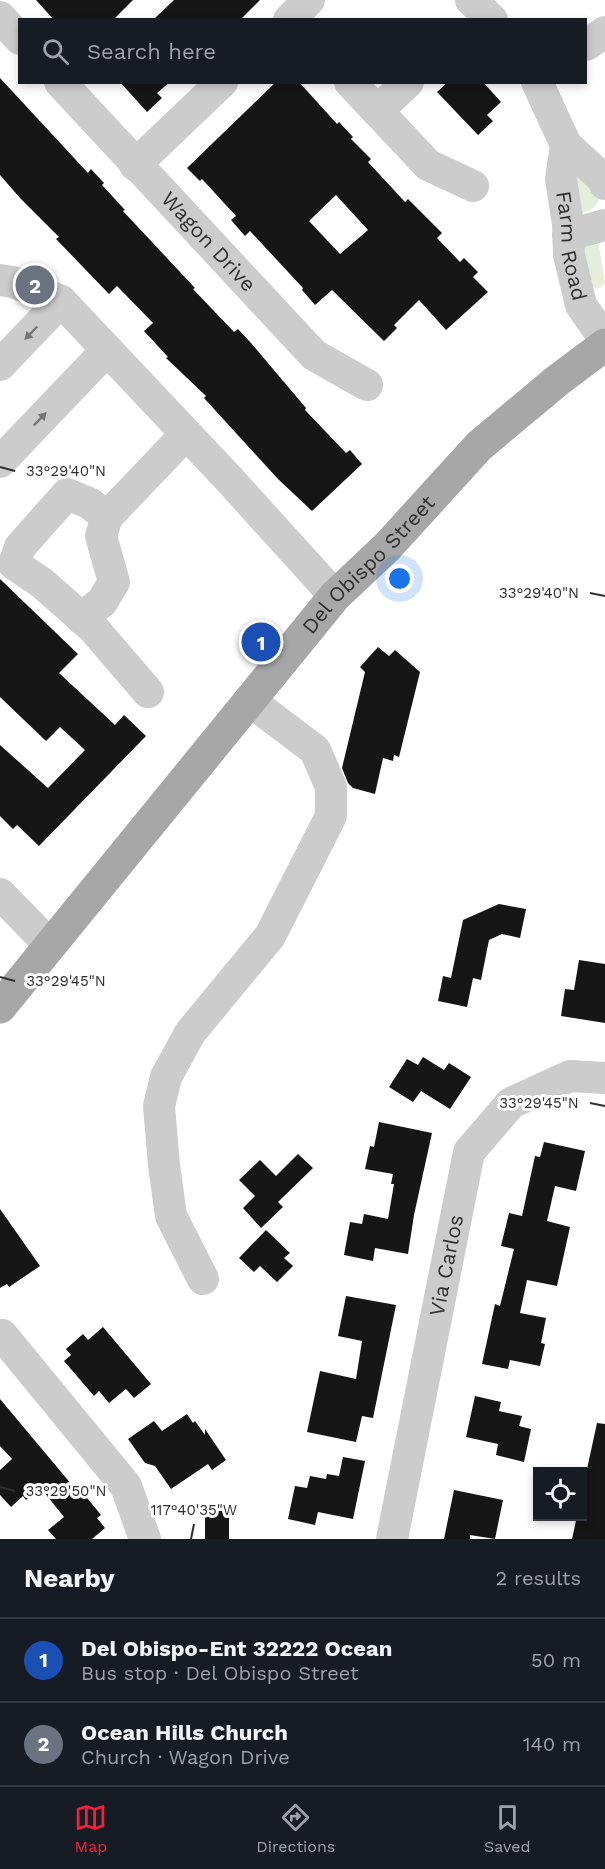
<!DOCTYPE html>
<html lang="en">
<head>
<meta charset="utf-8">
<style>
	:root { --surface:#171b24; --page:#20242c; --text:#f1f3f6; --muted:#9ea1a6; --line:#363941; --accent:#f72039 }
	body { margin:0; font-family:"Work Sans",sans-serif; background:var(--page); color:var(--text) }
	.controls { position:absolute; right:18px; bottom:18px; display:grid; overflow:hidden; border-radius:0px; box-shadow:0 3px 9px #0003 }
	.controls button { width:54px; height:54px; display:grid; place-items:center; padding:0; border:0; border-bottom:2px solid var(--line); background:var(--surface); color:var(--text); font:30px sans-serif }
	.you { position:absolute; left:400px; top:579px; width:21px; height:21px; margin:-15px; border:4px solid #fff; border-radius:50%; background:#1a73e8; box-shadow:0 0 0 9px #1a73e833 }
	.badge { display:grid; place-items:center; width:39px; height:39px; border-radius:50%; background:var(--accent); color:#fff; font-size:20px; font-weight:700 }
	.pin { position:absolute; translate:-50% -50%; border:3px solid #fff; box-shadow:0 2px 6px #0006 }
	.list { margin:0; padding:0; list-style:none }
	h2 { display:flex; justify-content:space-between; align-items:center; height:78px; margin:0; padding:0 24px; font-size:26px }
	h2 small { font-size:20px; font-weight:400; color:var(--muted) }
	.list li { display:grid; grid-template-columns:39px 1fr auto; gap:18px; align-items:center; box-sizing:border-box; height:84px; padding:0 24px; border-top:2px solid var(--line) }
	.list b { display:block; font-size:22px; white-space:nowrap }
	.list p { margin:0; font-size:20px; white-space:nowrap; color:var(--muted) }
	.list em { font-size:20px; font-style:normal; color:var(--muted) }
	.icon { flex:none; width:33px; height:33px; fill:none; stroke:currentColor; stroke-width:2; stroke-linecap:round; stroke-linejoin:round }
	.map { position:relative; flex:none; width:605px; height:1539px; overflow:hidden }
	.search { position:absolute; background:var(--surface); box-shadow:0 3px 9px #0003; left:18px; right:18px; top:18px; height:66px; display:flex; align-items:center; gap:15px; box-sizing:border-box; padding:0 21px; border-radius:0px; color:var(--muted); font-size:22px }
	.sheet { height:246px; background:var(--surface) }
	nav { display:flex; justify-content:space-around; align-items:center; box-sizing:border-box; height:84px; border-top:2px solid var(--line); background:var(--surface); font-size:16px; color:var(--muted) }
	nav a { display:grid; justify-items:center; gap:3px }
	nav .on { color:var(--accent) }
	.map>svg:first-child { display:block }
	.green { fill:#e6eedb }
	.building { fill:#161616; fill-rule:evenodd }
	.lines { fill:none; stroke-linecap:round; stroke-linejoin:round }
	.minor { stroke:#ccc; stroke-width:32 }
	.major { stroke:#a7a7a7; stroke-width:33 }
	.oneway { fill:#767676 }
	.ticks { fill:none; stroke:#2f2f2f; stroke-width:2 }
	.labels { text-anchor:middle; stroke-width:6; stroke-linejoin:round; paint-order:stroke }
	.street-label { font-size:21px; fill:#2f2f2f; stroke:#fff }
	.ticks-label { font-size:15px; text-anchor:middle; fill:#2f2f2f; stroke:#fff; stroke-width:6; stroke-linejoin:round; paint-order:stroke }
</style>
</head>
<body>
<div class="map">
<svg width="605" height="1539" viewBox="0 0 605 1539">
	<rect width="100%" height="100%" fill="#fff"/>
	<path class="green" d="M573 174 599 191C601 206 592 211 578 214Z
		M596 240 599 245 605 283 600 288 597 289 591 286 579 247Z"/>
	<path class="building" d="M36 0H133L113 20H54Z
		M174 0H260L240 20H153Z
		M0 78 88 173 91 169 104 183 102 185 125 210 123 211 195 288 193 289 234 332 238 329 251 343 306 408 305 410 346 453 350 450 362 464 312 511 278 479 204 398 206 396 166 358 168 357 144 331 153 323 117 286 109 294 56 239 59 237 20 198 0 175Z
		M120 82H170L157 93 162 98 147 112Z
		M276 82H299L337 124 339 122 353 137 351 139 371 159 368 162 405 202 408 199 442 233 437 238 460 262 464 258 478 272 473 277 488 292 446 330 419 300 394 325 397 328 384 341 332 290 315 305 302 290 303 288 250 231 245 236 231 220 236 216 202 179 200 181 187 168ZM336 195 368 230 340 254 309 221Z
		M448 82H483L501 102 487 115 493 121 478 135 437 92Z
		M0 579 78 654 59 673 115 725 124 715 146 736 39 846 17 825 13 829 0 816V745L48 788 85 750 60 727 46 741 0 697Z
		M378 647 389 656 395 650 420 672 399 757 394 755 393 761 383 758 375 794 353 788 348 783 342 768 365 672 360 667Z
		M499 904 526 909 520 938 502 934 489 940 481 980 473 978 467 1007 438 1001 443 976 451 978 463 920Z
		M579 960 605 964V1023L561 1016 565 989 574 990Z
		M423 1057 444 1070 449 1063 471 1077 450 1109 421 1091 413 1102 389 1087 407 1059 418 1065Z
		M379 1122 432 1133 414 1215 408 1254 375 1248 373 1261 344 1255 350 1222 362 1224 364 1214 388 1219 394 1184H391L393 1174 365 1169 370 1146 374 1147Z
		M544 1142 585 1151 576 1191 555 1186 547 1221 570 1227 557 1286 527 1280 520 1313 546 1318 541 1343 545 1344 540 1366 510 1360 508 1369 482 1364 495 1304 500 1306 514 1249 501 1246 509 1213 522 1216 535 1156 540 1157Z
		M298 1154 313 1168 278 1202 283 1207 261 1228 243 1208 255 1196 239 1180 260 1160 276 1176Z
		M0 1209 40 1266 9 1287 7 1284 0 1288Z
		M266 1230 290 1253 284 1258 293 1266 277 1282 260 1266 254 1272 239 1258Z
		M346 1296 396 1305 373 1418 362 1416 356 1442 307 1432 320 1371 356 1379 362 1341 338 1336Z
		M103 1327 151 1384 134 1398 126 1389 109 1403 99 1391 94 1396 64 1361 71 1355 66 1349 83 1334 88 1340Z
		M475 1396 501 1402 499 1411 522 1416 519 1426 531 1429 524 1462 496 1455 498 1444 466 1437Z
		M0 1399 72 1485 75 1483 101 1515 97 1518 105 1528 92 1539H56L48 1530 64 1517 40 1487 26 1500 23 1496 11 1507 0 1495V1470L12 1459 0 1446Z
		M187 1414 193 1423 195 1421 205 1435V1429L226 1460 212 1470 208 1464 171 1489 155 1466 145 1463 128 1439 154 1421 162 1431Z
		M597 1423 605 1424V1539H572L577 1516H582V1492Z
		M343 1457 365 1461 353 1519 318 1512 315 1525 288 1519 295 1486 307 1488 310 1476 326 1479 327 1474 339 1476Z
		M454 1490 503 1500 495 1539 470 1535V1539H444Z
		M205 1505H229V1539H205Z"/>
	<g class="lines">
		<g class="minor">
			<path d="M471 0 492 20"/>
			<path d="M0 17 20 39"/>
			<path d="M289 20 309 0"/>
			<path d="M586 45 605 32"/>
			<path id="s1" d="M60 82 314 355 367 385"/>
			<path d="M350 82 428 165 473 186"/>
			<path d="M537 82 566 145 603 179 605 184"/>
			<path d="M377 111 408 82"/>
			<path id="s2" d="M566 145 561 179 568 224 569 255 581 305 605 340"/>
			<path d="M135 165 222 82"/>
			<path d="M568 235 605 225"/>
			<path d="M0 280 13 282 61 301 229 479 335 596"/>
			<path d="M0 365 61 301"/>
			<path d="M0 462 107 350"/>
			<path d="M81 618 102 602 114 582 101 536 107 517"/>
			<path d="M148 692 93 628 42 583 14 564 20 547 67 494 89 503 107 517 186 434"/>
			<path d="M0 894 50 945"/>
			<path d="M203 1279 171 1216 164 1165 159 1106 166 1077 190 1033 270 936 331 816V787L315 750 250 701"/>
			<path d="M2 1335 126 1486 145 1539"/>
			<path id="s3" d="M392 1539 469 1152 511 1103 570 1076 605 1078"/>
		</g>
		<path class="major" id="s4" d="M0 1007 335 596 388 546 479 446 558 380 605 345"/>
	</g>
	<defs><path id="oneway-solid" d="M-6-.8H1V-3.2L6.5 0L1 3.2V.8H-6Z" transform="scale(1.5)"/></defs>
	<g class="oneway">
		<use href="#oneway-solid" transform="translate(31 333) rotate(134)"/>
		<use href="#oneway-solid" transform="translate(40 419) rotate(-46)"/>
	</g>
	<path class="ticks" d="M0 467 15 471M590 593 605 596M0 977 15 981M590 1103 605 1106M0 1487 15 1491M191 1539 194 1524"/>
	<g class="labels">
		<g class="street-label">
			<text dy="7" stroke="none"><textPath href="#s1" startOffset="218">Wagon Drive</textPath></text>
			<text dy="7" stroke="none"><textPath href="#s2" startOffset="102">Farm Road</textPath></text>
			<text dy="7" stroke="none"><textPath href="#s4" startOffset="576">Del Obispo Street</textPath></text>
			<text dy="7" stroke="none"><textPath href="#s3" startOffset="279">Via Carlos</textPath></text>
		</g>
	</g>
	<g class="ticks-label">
		<text x="66" y="476">33°29'40"N</text>
		<text x="539" y="598">33°29'40"N</text>
		<text x="66" y="986">33°29'45"N</text>
		<text x="539" y="1108">33°29'45"N</text>
		<text x="66" y="1496">33°29'50"N</text>
		<text x="194" y="1515">117°40'35"W</text>
	</g>
</svg>
<div class="controls">
<button><svg class="icon" aria-label="locate" viewBox="0 0 24 24"><circle cx="12" cy="12" r="6"/><path d="M12 2v4M12 18v4M2 12h4M18 12h4"/></svg></button>
</div>
<div class="you"></div>
<div class="pin badge" style="left:261px;top:642px;background:#1a4fb4">1</div>
<div class="pin badge" style="left:35px;top:285px;background:#6b7280">2</div>
<div class="search"><svg class="icon" aria-label="search" viewBox="0 0 24 24"><circle cx="10" cy="10" r="6"/><path d="M15 15l6 6"/></svg>Search here</div>
</div>
<section class="sheet">
<h2>Nearby<small>2 results</small></h2>
<ul class="list">
<li><span class="badge" style="background:#1a4fb4">1</span><div><b>Del Obispo-Ent 32222 Ocean</b><p>Bus stop · Del Obispo Street</p></div><em>50 m</em></li>
<li><span class="badge" style="background:#6b7280">2</span><div><b>Ocean Hills Church</b><p>Church · Wagon Drive</p></div><em>140 m</em></li>
</ul>
</section>
<nav>
<a class="on"><svg class="icon" aria-label="map" viewBox="0 0 24 24"><path d="M3 6l6-2 6 2 6-2v14l-6 2-6-2-6 2zM9 4v14M15 6v14"/></svg>Map</a>
<a><svg class="icon" aria-label="directions" viewBox="0 0 24 24"><path d="M12 3l9 9-9 9-9-9zM9 14v-3h6M13 9l2 2-2 2"/></svg>Directions</a>
<a><svg class="icon" aria-label="saved" viewBox="0 0 24 24"><path d="M7 4h10v16l-5-4-5 4z"/></svg>Saved</a>
</nav>
</body>
</html>
